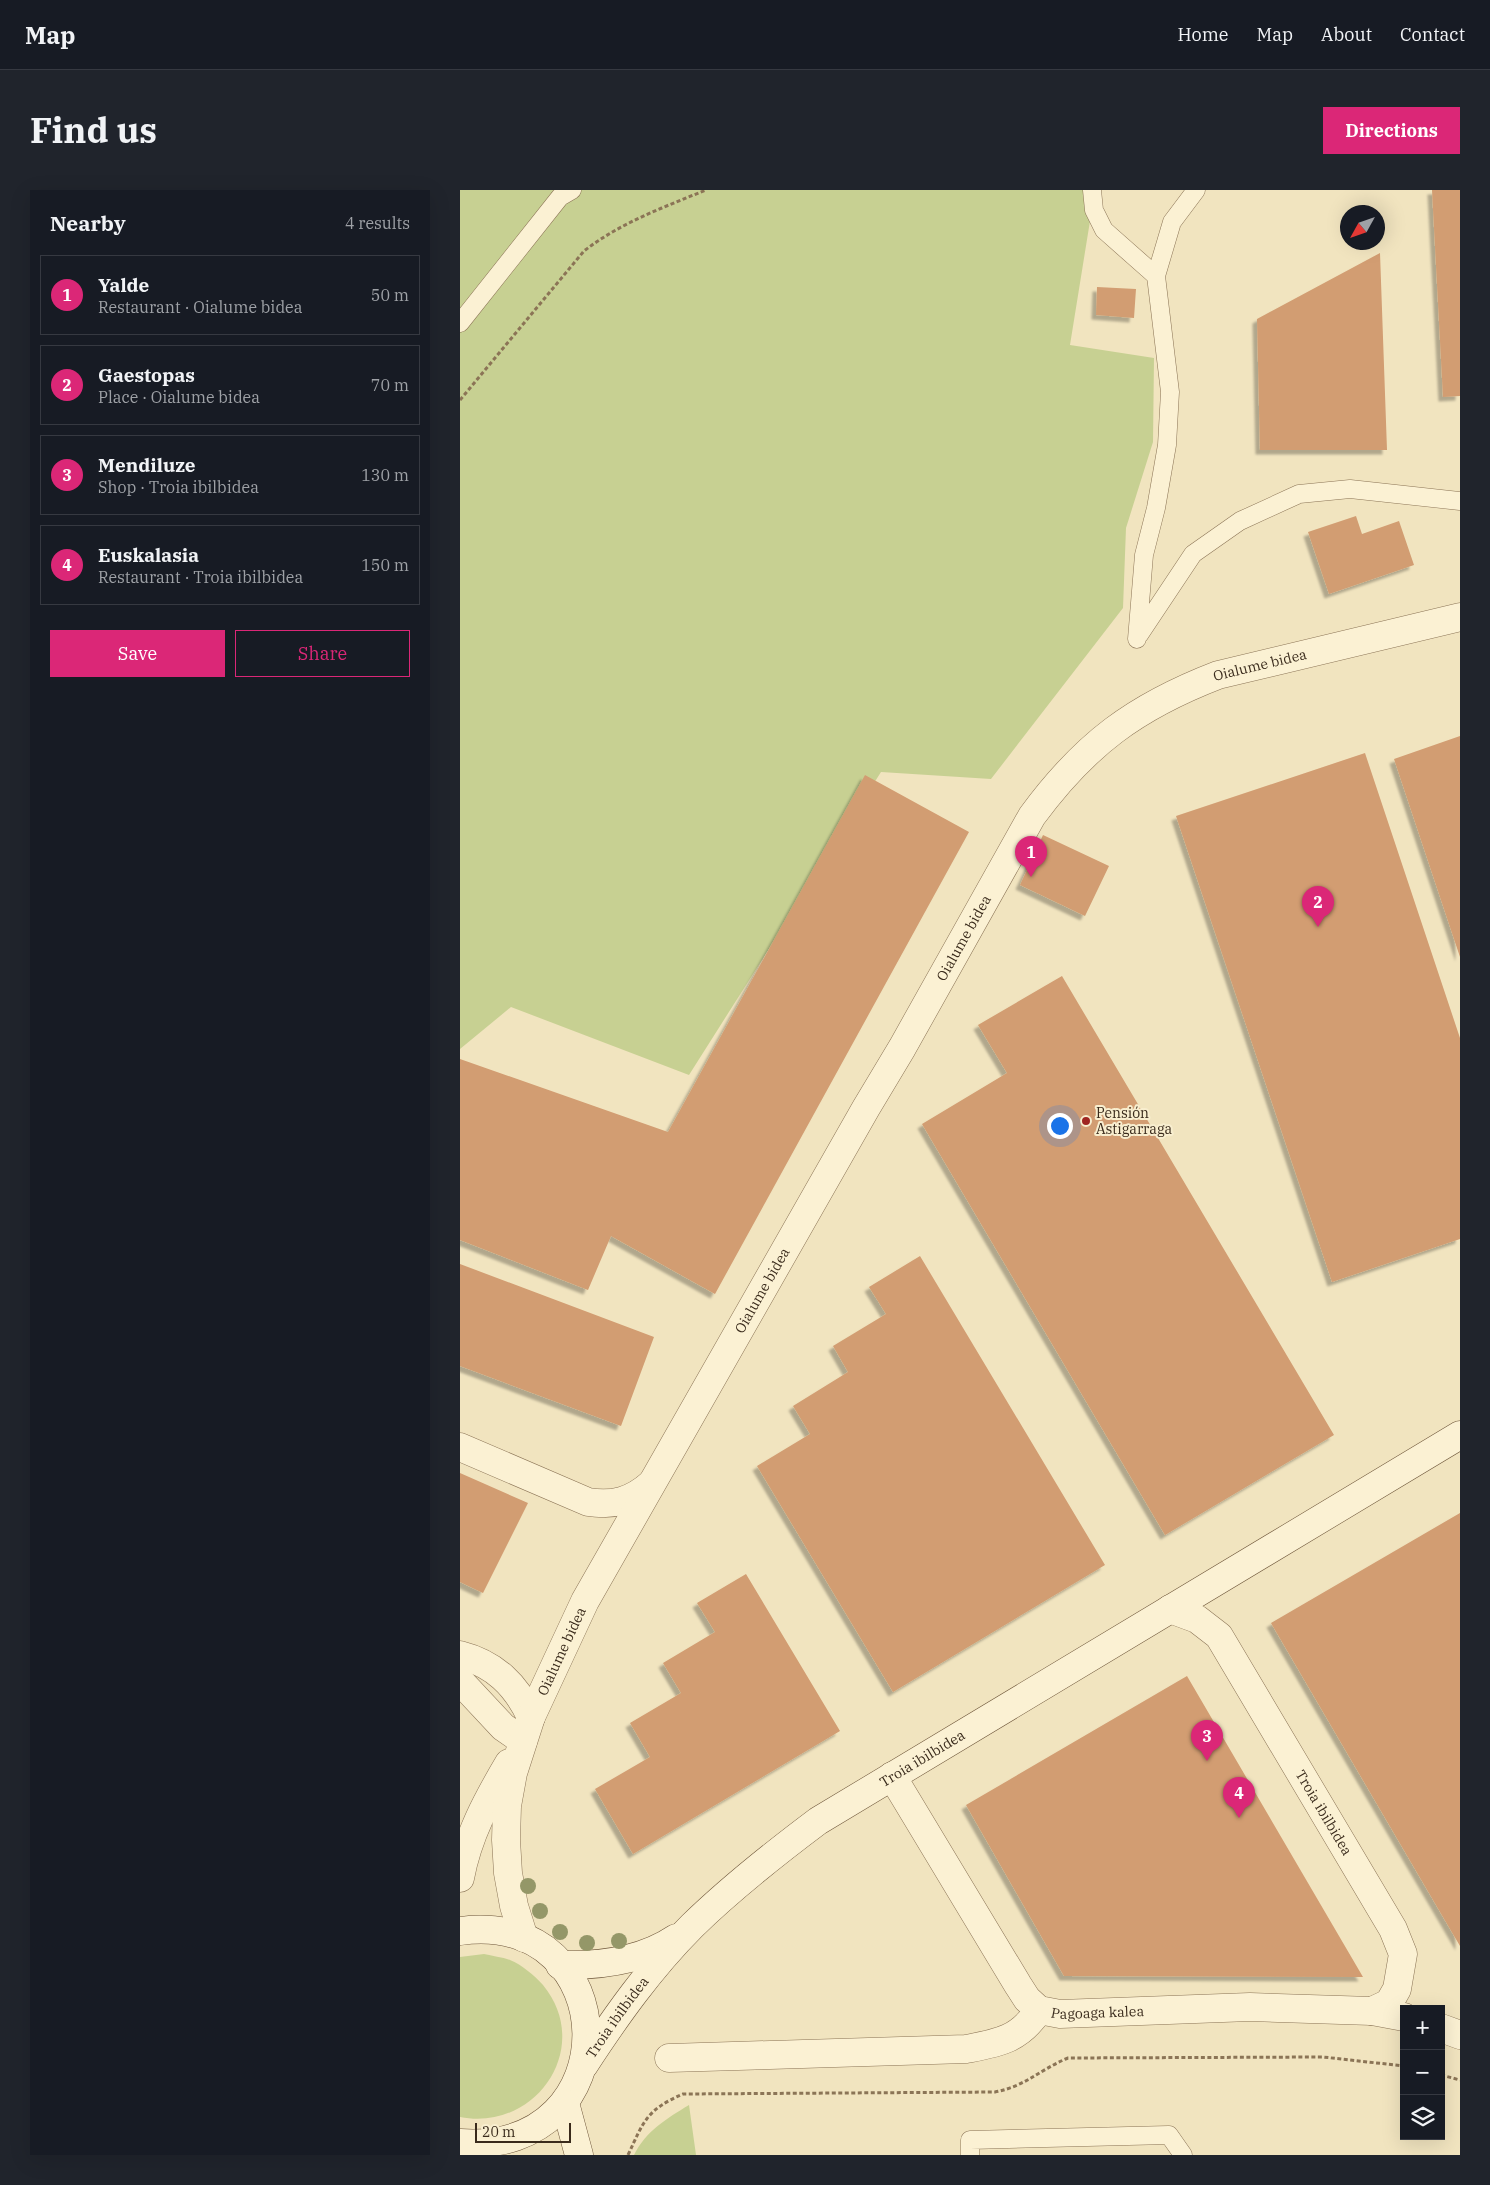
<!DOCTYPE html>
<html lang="en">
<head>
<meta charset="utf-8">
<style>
	:root { --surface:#171b24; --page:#20242c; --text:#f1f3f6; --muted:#9ea1a6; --line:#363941; --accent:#db2777 }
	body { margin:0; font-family:"IBM Plex Serif",serif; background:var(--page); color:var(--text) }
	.controls { position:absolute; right:15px; bottom:15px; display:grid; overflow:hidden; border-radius:0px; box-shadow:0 5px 20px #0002 }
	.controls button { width:45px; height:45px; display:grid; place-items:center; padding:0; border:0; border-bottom:1px solid var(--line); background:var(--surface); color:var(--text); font:25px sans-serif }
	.compass { position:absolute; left:880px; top:15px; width:45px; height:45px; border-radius:50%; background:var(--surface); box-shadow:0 5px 20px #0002; rotate:230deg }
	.scale { position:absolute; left:15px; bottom:12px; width:96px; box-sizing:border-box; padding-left:5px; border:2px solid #3a2b1c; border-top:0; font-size:14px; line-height:18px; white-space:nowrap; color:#3a2b1c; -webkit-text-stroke:4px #f8eecf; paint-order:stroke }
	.you { position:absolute; left:599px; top:935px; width:18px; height:18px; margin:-12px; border:4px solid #fff; border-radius:50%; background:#1a73e8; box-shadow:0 0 0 8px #1a73e833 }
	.badge { display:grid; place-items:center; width:32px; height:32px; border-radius:50%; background:var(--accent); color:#fff; font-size:16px; font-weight:700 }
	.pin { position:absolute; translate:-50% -41px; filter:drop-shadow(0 1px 2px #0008) }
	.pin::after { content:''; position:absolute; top:26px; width:18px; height:15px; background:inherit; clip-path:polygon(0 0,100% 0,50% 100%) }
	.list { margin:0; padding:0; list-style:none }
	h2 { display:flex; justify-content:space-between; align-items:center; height:65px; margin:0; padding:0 20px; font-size:21px }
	h2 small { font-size:16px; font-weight:400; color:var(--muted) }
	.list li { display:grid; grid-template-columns:32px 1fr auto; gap:15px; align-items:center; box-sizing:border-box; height:80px; margin:0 10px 10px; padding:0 10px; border:1px solid var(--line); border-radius:0px }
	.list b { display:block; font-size:19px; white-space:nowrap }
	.list p { margin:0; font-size:16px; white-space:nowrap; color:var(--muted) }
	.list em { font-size:16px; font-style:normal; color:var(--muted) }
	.actions { display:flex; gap:10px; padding:15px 20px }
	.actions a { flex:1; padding:11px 0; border:1px solid var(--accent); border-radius:0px; text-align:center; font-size:18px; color:var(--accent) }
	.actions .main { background:var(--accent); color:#fff }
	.icon { flex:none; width:28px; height:28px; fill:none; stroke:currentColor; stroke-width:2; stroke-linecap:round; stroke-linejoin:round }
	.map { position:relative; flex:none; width:1000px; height:1965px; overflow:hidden; border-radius:0px }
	header { display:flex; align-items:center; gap:30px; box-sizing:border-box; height:70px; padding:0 25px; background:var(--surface); border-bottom:1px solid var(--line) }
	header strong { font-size:24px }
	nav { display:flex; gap:28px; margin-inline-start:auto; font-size:18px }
	.intro { display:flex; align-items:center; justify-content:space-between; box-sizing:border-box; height:120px; padding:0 30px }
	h1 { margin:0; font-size:35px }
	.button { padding:12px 22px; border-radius:0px; background:var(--accent); color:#fff; font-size:18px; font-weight:700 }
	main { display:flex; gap:30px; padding:0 30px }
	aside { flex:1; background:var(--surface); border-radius:0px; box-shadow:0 5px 20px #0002 }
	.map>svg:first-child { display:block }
	.green { fill:#c7d092 }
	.building { fill:#d29d72; filter:url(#shadow) }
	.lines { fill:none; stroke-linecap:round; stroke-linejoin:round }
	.lane-casing { stroke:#8b7456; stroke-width:19 }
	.street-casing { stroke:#8b7456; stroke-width:29 }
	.secondary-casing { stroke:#6d5539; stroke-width:29 }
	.path { stroke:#8b7456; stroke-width:3; stroke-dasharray:4 2.5; stroke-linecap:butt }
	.lane { stroke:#fbf1d3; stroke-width:18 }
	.street { stroke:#fbf1d3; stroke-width:28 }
	.secondary { stroke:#fbf1d3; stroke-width:28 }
	.tree { fill:#949768 }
	.poi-dot { fill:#9f2521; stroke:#f8eecf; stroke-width:2 }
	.labels { text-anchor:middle; stroke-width:4; stroke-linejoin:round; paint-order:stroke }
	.street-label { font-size:14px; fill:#3a2b1c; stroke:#f8eecf }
	.poi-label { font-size:14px; fill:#3a2b1c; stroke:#f8eecf; text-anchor:start }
</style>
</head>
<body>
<header>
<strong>Map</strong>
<nav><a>Home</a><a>Map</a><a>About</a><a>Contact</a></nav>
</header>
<div class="intro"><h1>Find us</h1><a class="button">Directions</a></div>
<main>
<aside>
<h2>Nearby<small>4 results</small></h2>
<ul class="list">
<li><span class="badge">1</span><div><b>Yalde</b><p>Restaurant · Oialume bidea</p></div><em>50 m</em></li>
<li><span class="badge">2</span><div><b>Gaestopas</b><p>Place · Oialume bidea</p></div><em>70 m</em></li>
<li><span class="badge">3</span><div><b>Mendiluze</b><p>Shop · Troia ibilbidea</p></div><em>130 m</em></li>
<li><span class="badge">4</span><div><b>Euskalasia</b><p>Restaurant · Troia ibilbidea</p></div><em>150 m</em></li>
</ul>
<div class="actions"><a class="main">Save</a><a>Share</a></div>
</aside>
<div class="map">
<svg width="1000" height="1965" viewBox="0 0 1000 1965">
	<defs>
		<filter id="shadow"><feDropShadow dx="-4.5" dy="4.5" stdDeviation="1" flood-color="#0004"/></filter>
	</defs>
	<rect width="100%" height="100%" fill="#f1e4bf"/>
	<path class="green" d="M0 0H635L610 155 694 168 693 252 666 338 663 418 531 589 421 582 229 885 51 817 0 859Z
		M24 1764C32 1766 42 1767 50 1770 62 1775 74 1785 83 1795 134 1857 76 1942 0 1927V1767Z
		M229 1915 236 1965H174C186 1941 206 1929 229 1915Z"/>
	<path class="building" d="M972 0H1000V206L983 207Z
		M920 63 927 260H800L797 129Z
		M637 97 676 99 674 128 636 125Z
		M896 326 902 344 939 331 954 375 869 404 848 342Z
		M1000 546V767L934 569Z
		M905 563 1000 848V1049L872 1092 716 626Z
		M405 585 509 642 255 1104 151 1046 128 1100 0 1050V869L208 942Z
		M583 645 649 676 625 726 560 695Z
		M602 786 874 1245 705 1345 462 934 547 883 518 835Z
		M460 1066 645 1375 433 1502 297 1276 350 1244 333 1216 388 1182 373 1156 426 1124 409 1097Z
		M0 1074 194 1147 161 1236 0 1176Z
		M0 1283 68 1313 23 1403 0 1392Z
		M1000 1323V1756L811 1433Z
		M286 1384 380 1541 173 1664 135 1599 190 1567 170 1533 221 1503 203 1473 255 1442 237 1413Z
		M727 1486 903 1787 604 1786 506 1615Z"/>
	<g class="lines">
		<g class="lane-casing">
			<path id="lane" d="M632 0 634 20 644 40 696 86
				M0 133 100 7 112 0
				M679 445 733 364 780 331 839 304 890 299 1000 311
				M677 449 684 365 696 318 707 255 710 202 696 86 712 32 736 0
				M510 1965V1950L709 1945 723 1965"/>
		</g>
		<g class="street-casing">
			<g id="street">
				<path d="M0 1257 128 1312C153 1316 172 1311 191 1294"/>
				<path id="s1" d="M710 1419 737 1429 759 1446 933 1739 943 1764 937 1799 929 1813 912 1821"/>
				<path d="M0 1465C35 1474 56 1495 71 1527"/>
				<path d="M0 1491 43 1537 63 1551"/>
				<path id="s2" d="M432 1586 558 1795 567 1809 579 1820 600 1824 790 1817 912 1821 944 1827"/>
				<path d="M0 1688C8 1645 27 1610 49 1573"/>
				<path id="s3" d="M64 1748 54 1716 48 1683 46 1650 47 1616 53 1583 71 1527 125 1411 406 918 442 858 572 626C625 554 675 517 758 485L1000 427"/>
				<path d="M981 1838 1000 1845"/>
				<path d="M209 1868 506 1859C538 1853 559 1850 579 1820"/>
			</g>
		</g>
		<g class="secondary-casing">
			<g id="secondary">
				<path d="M0 1741C165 1719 172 1965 0 1953"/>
				<path d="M100 1775C139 1776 182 1771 216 1748"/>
				<path id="s4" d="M124 1875C156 1826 190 1778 232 1736 271 1698 314 1664 358 1631L1000 1245"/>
				<path d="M105 1913 119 1965"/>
			</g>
		</g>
		<path class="path" d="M0 210 124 61C160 33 204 17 246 0
			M981 1885 1000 1890
			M168 1965C184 1931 186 1920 223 1904L535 1902C566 1896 579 1880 608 1868L863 1867 944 1876"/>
		<use href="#lane" class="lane"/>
		<use href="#street" class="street"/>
		<use href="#secondary" class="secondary"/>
	</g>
	<g class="tree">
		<circle cx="68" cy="1696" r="8"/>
		<circle cx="80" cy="1721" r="8"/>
		<circle cx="100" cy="1742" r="8"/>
		<circle cx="159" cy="1751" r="8"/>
		<circle cx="127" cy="1753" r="8"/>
	</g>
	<circle class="poi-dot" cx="626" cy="931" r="5"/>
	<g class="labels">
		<g class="street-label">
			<text dy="5" stroke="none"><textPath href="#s3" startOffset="1538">Oialume bidea</textPath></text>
			<text dy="5" stroke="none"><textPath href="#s3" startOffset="1118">Oialume bidea</textPath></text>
			<text dy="5" stroke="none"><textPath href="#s3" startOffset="712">Oialume bidea</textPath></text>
			<text dy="5" stroke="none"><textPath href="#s3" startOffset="299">Oialume bidea</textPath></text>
			<text dy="5" stroke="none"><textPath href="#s4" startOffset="462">Troia ibilbidea</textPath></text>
			<text dy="5" stroke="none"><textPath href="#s1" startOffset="262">Troia ibilbidea</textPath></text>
			<text dy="5" stroke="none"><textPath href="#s2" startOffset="336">Pagoaga kalea</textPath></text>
			<text dy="5" stroke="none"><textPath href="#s4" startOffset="58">Troia ibilbidea</textPath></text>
		</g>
		<g class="poi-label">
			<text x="636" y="928">Pensión<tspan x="636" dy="16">Astigarraga</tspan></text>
		</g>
	</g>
</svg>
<div class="controls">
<button>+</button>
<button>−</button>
<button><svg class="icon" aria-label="layers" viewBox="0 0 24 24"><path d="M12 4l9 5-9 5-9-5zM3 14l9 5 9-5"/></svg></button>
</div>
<svg class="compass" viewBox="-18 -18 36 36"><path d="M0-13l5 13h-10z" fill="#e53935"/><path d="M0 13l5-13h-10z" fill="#9ea1a6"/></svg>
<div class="scale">20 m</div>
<div class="you"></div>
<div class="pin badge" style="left:571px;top:687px">1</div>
<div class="pin badge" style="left:858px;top:737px">2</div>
<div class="pin badge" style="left:747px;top:1571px">3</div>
<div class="pin badge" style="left:779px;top:1628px">4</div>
</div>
</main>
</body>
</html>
